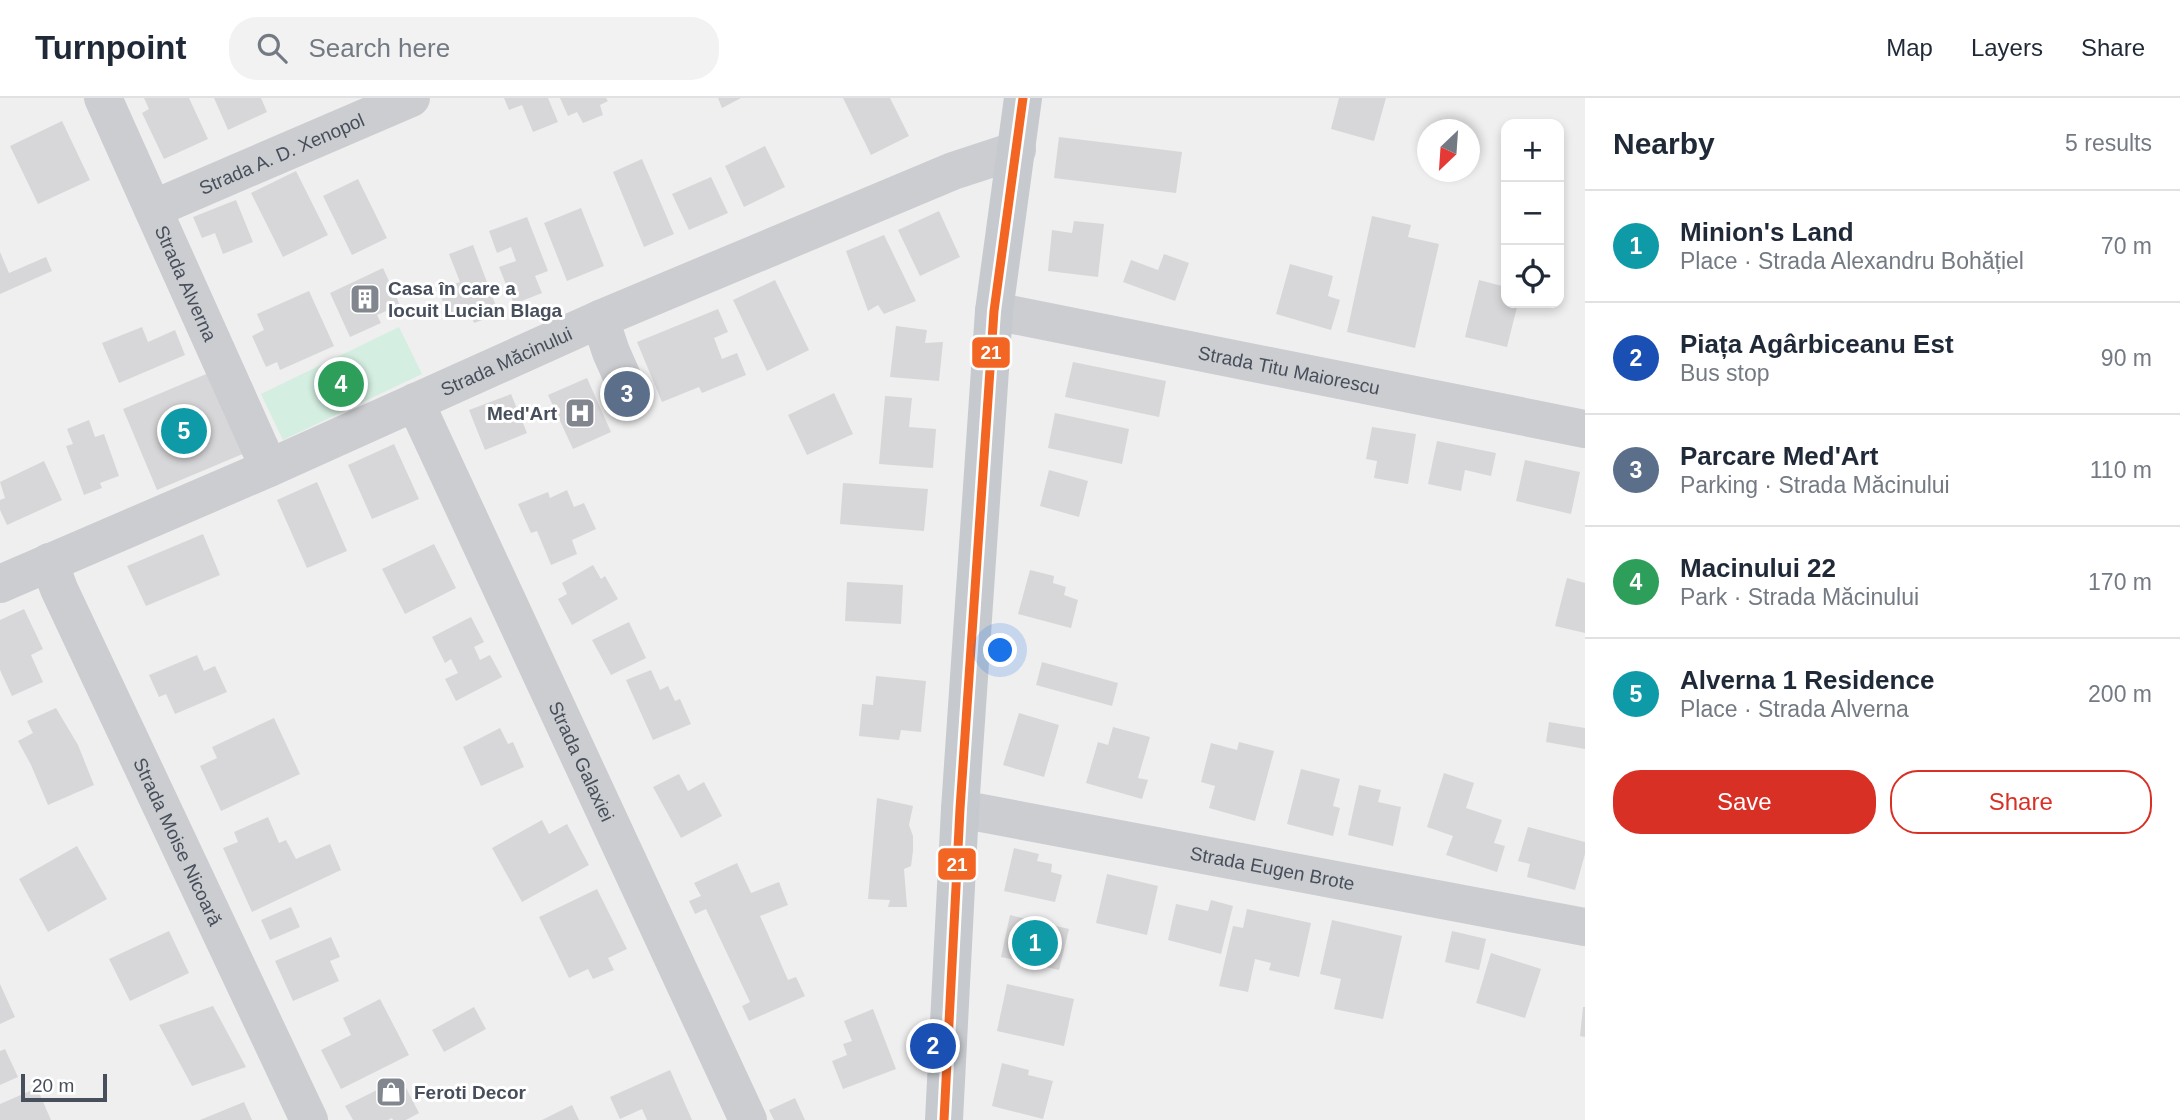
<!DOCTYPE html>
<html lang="en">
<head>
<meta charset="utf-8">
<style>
	:root { --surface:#fff; --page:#f2f2f3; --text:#1f2937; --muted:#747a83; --line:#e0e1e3; --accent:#d93025 }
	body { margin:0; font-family:Helvetica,sans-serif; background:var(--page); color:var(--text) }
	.controls { position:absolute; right:21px; top:21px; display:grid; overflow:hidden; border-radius:14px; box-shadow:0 4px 10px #0003 }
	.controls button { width:63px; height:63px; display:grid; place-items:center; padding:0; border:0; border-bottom:2px solid var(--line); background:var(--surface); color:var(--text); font:35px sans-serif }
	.compass { position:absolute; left:1417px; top:21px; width:63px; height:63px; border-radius:50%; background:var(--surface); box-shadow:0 4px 10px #0003; rotate:205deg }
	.scale { position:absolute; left:21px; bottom:18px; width:86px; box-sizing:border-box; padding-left:7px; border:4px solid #474f5c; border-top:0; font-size:19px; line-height:24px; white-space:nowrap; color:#474f5c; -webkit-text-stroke:5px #fff; paint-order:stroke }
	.you { position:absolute; left:1001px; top:553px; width:24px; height:24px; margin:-18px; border:5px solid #fff; border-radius:50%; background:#1a73e8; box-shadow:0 0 0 10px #1a73e833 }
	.badge { display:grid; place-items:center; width:46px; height:46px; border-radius:50%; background:var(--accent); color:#fff; font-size:23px; font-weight:700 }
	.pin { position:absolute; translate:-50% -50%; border:4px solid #fff; box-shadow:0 2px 7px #0006 }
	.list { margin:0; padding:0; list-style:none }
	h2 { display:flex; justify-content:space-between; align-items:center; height:91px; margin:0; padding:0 28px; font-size:30px }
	h2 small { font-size:23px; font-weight:400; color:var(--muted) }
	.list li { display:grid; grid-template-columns:46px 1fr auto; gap:21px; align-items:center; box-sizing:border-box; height:112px; padding:0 28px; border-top:2px solid var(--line) }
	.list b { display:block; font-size:26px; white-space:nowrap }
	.list p { margin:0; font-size:23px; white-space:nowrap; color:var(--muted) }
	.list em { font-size:23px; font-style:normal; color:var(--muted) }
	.actions { display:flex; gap:14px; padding:21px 28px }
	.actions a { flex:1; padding:16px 0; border:2px solid var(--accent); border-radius:28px; text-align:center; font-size:24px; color:var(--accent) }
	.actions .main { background:var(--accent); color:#fff }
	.icon { flex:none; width:38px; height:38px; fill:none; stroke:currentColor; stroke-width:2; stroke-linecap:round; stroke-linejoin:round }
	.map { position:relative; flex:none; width:1585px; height:1022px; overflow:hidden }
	header { display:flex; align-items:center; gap:42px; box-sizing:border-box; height:98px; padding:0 35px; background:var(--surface); border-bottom:2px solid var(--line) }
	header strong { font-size:33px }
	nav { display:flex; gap:38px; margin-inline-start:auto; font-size:24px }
	.search { width:490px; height:63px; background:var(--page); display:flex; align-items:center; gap:18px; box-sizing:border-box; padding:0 24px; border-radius:28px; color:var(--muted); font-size:26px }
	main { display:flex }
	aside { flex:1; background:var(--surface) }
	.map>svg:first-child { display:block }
	.green { fill:#d4eee1 }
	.building { fill:#d7d7d9 }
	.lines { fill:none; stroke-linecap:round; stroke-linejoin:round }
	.minor { stroke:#cbcdd0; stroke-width:38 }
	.major { stroke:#c6cace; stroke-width:38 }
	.bus-1-casing { stroke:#fff; stroke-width:14 }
	.bus-1 { stroke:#f26522; stroke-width:9 }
	.labels { text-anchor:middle; stroke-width:6; stroke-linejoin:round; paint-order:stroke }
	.street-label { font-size:19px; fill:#474f5c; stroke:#fff }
	.poi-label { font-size:19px; font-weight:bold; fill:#474f5c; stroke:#fff; text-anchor:start }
	.line-badge { stroke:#fff; stroke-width:2.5 }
	.badge-label { font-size:19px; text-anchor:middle; font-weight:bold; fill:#fff }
</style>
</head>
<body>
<header>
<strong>Turnpoint</strong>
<div class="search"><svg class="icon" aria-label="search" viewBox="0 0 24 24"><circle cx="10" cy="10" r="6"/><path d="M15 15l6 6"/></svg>Search here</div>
<nav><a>Map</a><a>Layers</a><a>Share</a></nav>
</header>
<main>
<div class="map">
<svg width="1585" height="1022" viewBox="0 0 1585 1022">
	<rect width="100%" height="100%" fill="#f0efef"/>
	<path class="green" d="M399 229 422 276 283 342 261 296Z"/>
	<path class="building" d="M144 0H189L208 41 164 61 142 15 149 11Z
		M214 0H261L267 14 228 32Z
		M504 0H548L558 24 533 34 522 7 509 12Z
		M560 0H606L608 3 600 7 603 17 583 25 577 14 568 18Z
		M718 0H741L722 10Z
		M843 0H890L909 38 871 57Z
		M1339 0H1386L1374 43 1331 31Z
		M62 23 90 82 38 106 10 48Z
		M1059 39 1182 54 1176 95 1054 80Z
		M765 48 785 89 744 109 725 68Z
		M642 61 674 136 644 149 613 74Z
		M296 73 328 137 283 159 251 95Z
		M711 79 728 115 689 132 672 96Z
		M358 81 387 140 352 157 323 98Z
		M236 102 253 144 223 156 215 135 202 140 193 119Z
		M581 110 604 168 567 183 544 125Z
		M939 113 960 159 920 178 898 132Z
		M1372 118 1411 127 1408 139 1439 146 1415 250 1347 234Z
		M527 119 548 173 535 178 542 195 514 206 499 169 516 163 511 149 497 155 489 133Z
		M1074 123 1104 126 1098 179 1048 173 1052 132 1072 135Z
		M884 137 916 203 884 216 878 207 868 213 846 153Z
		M473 147 499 216 474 225 470 214 450 221 438 192 460 184 449 156Z
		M0 154 9 175 46 159 52 173 0 196Z
		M1164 156 1189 165 1175 203 1123 184 1131 162 1158 172Z
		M1290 166 1333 178 1328 198 1340 202 1331 232 1276 216Z
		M383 170 400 207 377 217 381 225 350 239 330 195Z
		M775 182 809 252 767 273 733 202Z
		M1479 182 1506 189V205H1518L1507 249 1465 239Z
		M309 193 334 248 280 272 277 264 266 269 252 238 264 232 257 216Z
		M718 211 728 234 714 240 722 261 737 255 746 277 702 295 699 289 662 304 637 244Z
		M896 228 927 232 925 245 943 244 939 283 890 279Z
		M142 229 148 244 175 232 185 257 119 285 102 245Z
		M1073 264 1166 283 1159 319 1065 299Z
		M211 274 245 355 157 392 123 311Z
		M587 280 611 334 573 351 548 297Z
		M834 295 853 336 807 357 788 317Z
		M511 296 527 335 485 352 469 312Z
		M885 298 912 300 909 329 936 331 933 370 879 366Z
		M1055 315 1129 331 1122 366 1048 350Z
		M89 322 95 339 104 336 119 378 100 385 102 390 84 397 66 348 73 346 67 331Z
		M1372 329 1416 336 1408 386 1374 380 1377 363 1366 361Z
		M1437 343 1496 355 1491 378 1465 372 1461 393 1428 386Z
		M394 346 419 401 372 421 348 367Z
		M1525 362 1580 374 1571 416 1516 403Z
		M44 363 62 402 7 427 0 412V402L5 400 0 384Z
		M1049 372 1088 383 1079 419 1040 408Z
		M317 384 347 453 307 470 277 402Z
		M843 385 928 391 924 433 840 426Z
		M567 392 574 409 584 405 596 431 572 442 577 456 551 467 537 433 531 435 518 406 548 394 550 400Z
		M203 436 220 477 146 508 127 468Z
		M434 446 456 490 405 516 382 471Z
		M593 467 601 481 605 478 618 501 572 527 558 501 567 496 562 485Z
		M1030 472 1054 478 1053 485 1066 489 1064 497 1078 502 1071 530 1018 516Z
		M1567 480 1585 485V535L1555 528Z
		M847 484 903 487 901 526 845 523Z
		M24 511 43 551 31 557 43 584 12 598 0 572V522Z
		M471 519 484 544 474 549 480 562 490 557 502 579 456 603 445 581 458 575 451 561 445 565 432 539Z
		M629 524 646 560 611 577 592 542Z
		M197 557 204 573 215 568 227 594 175 616 166 596 159 599 149 577Z
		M1042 564 1118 585 1112 608 1036 587Z
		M651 572 660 592 668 588 675 603 680 601 691 626 653 642 626 582Z
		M876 578 926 583 921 634 901 632 899 642 859 638 862 606 873 607Z
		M56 610 78 647 94 687 48 707 31 667 18 643 33 635 27 623Z
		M1019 615 1059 627 1044 679 1003 667Z
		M274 620 300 676 221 713 200 668 217 660 212 649Z
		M1549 624 1585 630V651L1546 644Z
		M1113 629 1150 639 1138 680 1148 682 1142 701 1086 685 1098 644 1108 647Z
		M500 630 508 646 513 644 524 669 481 688 463 649Z
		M1239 644 1274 653 1255 723 1209 710 1215 688 1201 684 1211 645 1237 652Z
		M1301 671 1340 681 1333 708 1340 710 1333 738 1287 726Z
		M1444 675 1474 685 1466 710 1502 722 1494 745 1505 748 1497 774 1446 757 1453 738 1427 729Z
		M679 676 688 693 704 684 722 718 681 740 653 689Z
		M1359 687 1381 692 1378 704 1401 709 1393 748 1348 737Z
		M877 700 913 708 909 727 913 738V753L911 768 904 771 907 809H888L890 802 868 801Z
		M268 719 279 745 286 742 296 761 330 746 341 772 252 814 223 750 238 744 234 734Z
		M542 722 549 736 567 726 589 767 522 804 492 750Z
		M1528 729 1585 744V756L1575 792 1527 779 1530 766 1518 763Z
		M77 748 107 801 48 834 19 781Z
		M1014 750 1039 756 1037 763 1052 766 1051 774 1062 777 1055 804 1004 793Z
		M737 765 751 795 779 784 788 807 760 818 788 882 796 879 805 898 749 923 742 908 750 904 706 811 695 816 689 803 701 798 694 785Z
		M1107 776 1158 788 1147 837 1096 825Z
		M597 791 627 851 608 860 614 872 593 881 588 871 569 880 539 819Z
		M1211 802 1233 808 1221 856 1168 842 1176 806 1208 813Z
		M291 809 300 829 270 842 261 822Z
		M1247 811 1311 825 1299 879 1269 872 1271 865 1255 861 1248 894 1219 888 1233 828 1243 830Z
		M1010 817 1069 831 1059 872 1001 859Z
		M1332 822 1402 838 1383 921 1334 911 1341 881 1320 876Z
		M169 833 189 875 130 903 109 861Z
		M1452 833 1486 841 1479 872 1445 864Z
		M331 839 340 859 330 863 339 883 293 903 275 863Z
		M1491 855 1541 871 1525 920 1476 905Z
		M0 886 15 919 0 926Z
		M1007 886 1074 901 1064 948 997 933Z
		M380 901 409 957 341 991 321 952 351 937 343 920Z
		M213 908 246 969 192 988 159 927Z
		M474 909 486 931 444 954 432 932Z
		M1583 909H1585V939L1580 938Z
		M873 911 896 971 843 991 832 963 847 957 843 946 852 943 844 923Z
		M5 951 18 979 0 987V953Z
		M1002 965 1029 972 1028 977 1053 983 1043 1021 992 1008Z
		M670 972 692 1022H647L642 1011 620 1021 610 999Z
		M401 980 419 1015 406 1022H393L392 1020 388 1022H353L345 1008Z
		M37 990 51 1022H0V1006Z
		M795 1000 805 1022H774L769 1012Z
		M244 1004 252 1022H200Z
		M572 1007 579 1022H542Z"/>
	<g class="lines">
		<g class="minor">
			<path id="s1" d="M103 0 269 370"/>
			<path id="s2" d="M153 111 411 0"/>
			<path id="s3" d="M994 213 1585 331"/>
			<path d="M600 221 611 254 627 290"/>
			<path id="s4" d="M415 304 748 1022"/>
			<path id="s5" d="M49 464 59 491 309 1022"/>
			<path id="s6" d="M0 486 269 370 600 221 953 73 1017 52"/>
			<path id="s7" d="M960 711 1585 829"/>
		</g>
		<path class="major" d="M944 1022 960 711 994 213 1023 0"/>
		<g class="bus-1-casing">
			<path id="bus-1" d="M944 1022 960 711 994 213 1023 0"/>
		</g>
		<use href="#bus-1" class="bus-1"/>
	</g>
	<defs>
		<g id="building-square" transform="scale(1.575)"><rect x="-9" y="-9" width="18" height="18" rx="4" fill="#82878f" stroke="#fff"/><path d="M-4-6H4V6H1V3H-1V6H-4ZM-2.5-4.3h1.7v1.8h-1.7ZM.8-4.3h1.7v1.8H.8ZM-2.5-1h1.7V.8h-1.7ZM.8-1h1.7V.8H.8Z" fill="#fff"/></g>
		<g id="hospital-square" transform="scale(1.575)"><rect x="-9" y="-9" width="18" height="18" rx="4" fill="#82878f" stroke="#fff"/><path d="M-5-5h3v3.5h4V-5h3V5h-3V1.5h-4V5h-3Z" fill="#fff"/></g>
		<g id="shop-square" transform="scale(1.575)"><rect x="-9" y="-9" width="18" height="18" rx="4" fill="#82878f" stroke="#fff"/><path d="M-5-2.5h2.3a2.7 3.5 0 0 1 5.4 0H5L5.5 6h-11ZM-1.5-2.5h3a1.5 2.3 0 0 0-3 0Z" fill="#fff"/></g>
	</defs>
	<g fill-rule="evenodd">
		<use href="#building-square" x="365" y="201"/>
		<use href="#hospital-square" x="580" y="315"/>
		<use href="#shop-square" x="391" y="994"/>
	</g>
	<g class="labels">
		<g class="street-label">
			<text dy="7" stroke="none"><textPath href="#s2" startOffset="140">Strada A. D. Xenopol</textPath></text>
			<text dy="7" stroke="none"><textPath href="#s1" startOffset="203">Strada Alverna</textPath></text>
			<text dy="7" stroke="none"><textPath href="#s6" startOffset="553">Strada Măcinului</textPath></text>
			<text dy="7" stroke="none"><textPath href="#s3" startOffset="301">Strada Titu Maiorescu</textPath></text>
			<text dy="7" stroke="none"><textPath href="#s4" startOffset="396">Strada Galaxiei</textPath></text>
			<text dy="7" stroke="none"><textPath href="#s5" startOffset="308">Strada Moise Nicoară</textPath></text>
			<text dy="7" stroke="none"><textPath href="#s7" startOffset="318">Strada Eugen Brote</textPath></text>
		</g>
		<g class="poi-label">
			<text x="388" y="197">Casa în care a<tspan x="388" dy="22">locuit Lucian Blaga</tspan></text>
			<text x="557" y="322" text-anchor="end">Med'Art</text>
			<text x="414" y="1001">Feroti Decor</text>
		</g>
	</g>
	<g class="line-badge">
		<rect x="971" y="238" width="40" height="33" rx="7" fill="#f26522"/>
		<rect x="937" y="749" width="40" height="34" rx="7" fill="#f26522"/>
	</g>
	<g class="badge-label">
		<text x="991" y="261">21</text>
		<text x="957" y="773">21</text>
	</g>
</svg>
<div class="controls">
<button>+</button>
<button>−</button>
<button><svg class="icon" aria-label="locate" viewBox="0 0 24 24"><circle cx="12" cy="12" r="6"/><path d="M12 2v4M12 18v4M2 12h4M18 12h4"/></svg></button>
</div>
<svg class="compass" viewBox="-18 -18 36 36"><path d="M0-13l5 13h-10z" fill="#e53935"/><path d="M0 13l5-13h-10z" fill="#747a83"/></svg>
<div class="scale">20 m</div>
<div class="you"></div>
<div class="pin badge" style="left:1035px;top:845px;background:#0f9aa8">1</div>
<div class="pin badge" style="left:933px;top:948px;background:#1a4fb4">2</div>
<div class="pin badge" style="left:627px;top:296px;background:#5c6f8a">3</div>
<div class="pin badge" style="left:341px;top:286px;background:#2e9e5b">4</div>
<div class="pin badge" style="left:184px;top:333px;background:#0f9aa8">5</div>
</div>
<aside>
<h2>Nearby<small>5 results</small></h2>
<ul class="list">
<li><span class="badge" style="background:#0f9aa8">1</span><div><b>Minion's Land</b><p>Place · Strada Alexandru Bohățiel</p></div><em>70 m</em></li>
<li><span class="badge" style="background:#1a4fb4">2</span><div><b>Piața Agârbiceanu Est</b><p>Bus stop</p></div><em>90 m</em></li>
<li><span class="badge" style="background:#5c6f8a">3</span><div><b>Parcare Med'Art</b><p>Parking · Strada Măcinului</p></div><em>110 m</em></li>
<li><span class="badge" style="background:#2e9e5b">4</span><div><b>Macinului 22</b><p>Park · Strada Măcinului</p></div><em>170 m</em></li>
<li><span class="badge" style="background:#0f9aa8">5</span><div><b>Alverna 1 Residence</b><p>Place · Strada Alverna</p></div><em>200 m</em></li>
</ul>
<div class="actions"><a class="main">Save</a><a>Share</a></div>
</aside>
</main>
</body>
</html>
